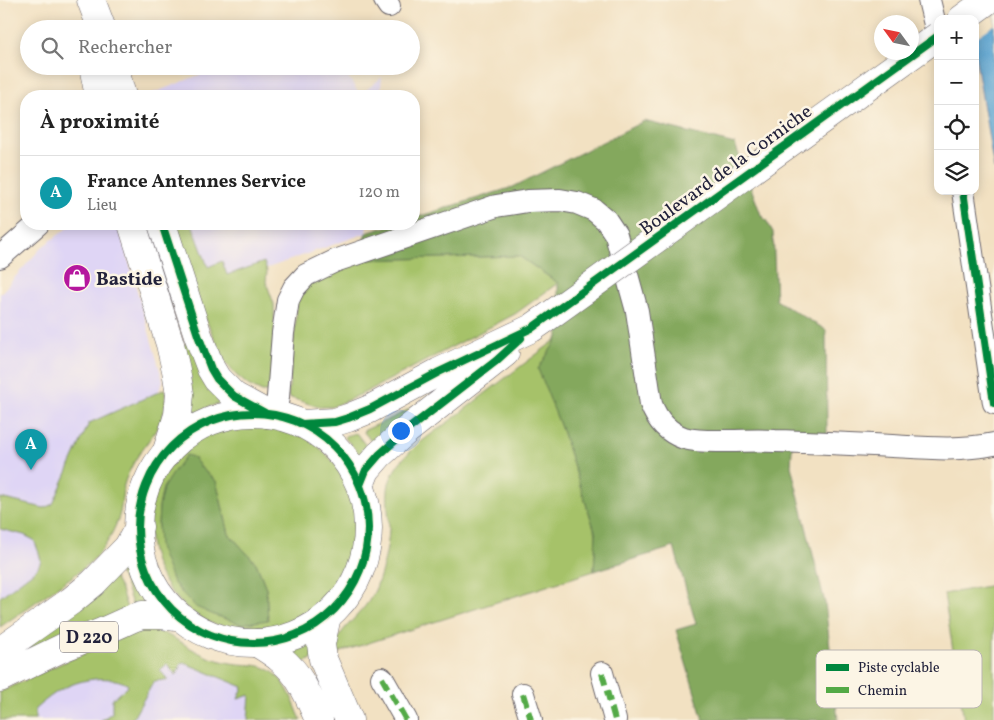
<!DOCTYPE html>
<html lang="fr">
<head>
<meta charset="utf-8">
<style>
	:root { --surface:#fff; --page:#f6f6f6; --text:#222; --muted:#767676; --line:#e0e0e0; --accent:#b5179e }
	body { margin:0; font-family:Vollkorn,serif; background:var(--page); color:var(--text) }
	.controls { position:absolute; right:15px; top:15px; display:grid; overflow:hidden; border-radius:10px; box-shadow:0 2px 12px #0003 }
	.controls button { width:45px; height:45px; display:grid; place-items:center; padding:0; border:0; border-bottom:1px solid var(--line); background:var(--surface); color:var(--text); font:25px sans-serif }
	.compass { position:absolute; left:874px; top:15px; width:45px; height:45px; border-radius:50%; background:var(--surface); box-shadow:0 2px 12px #0003; rotate:303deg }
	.you { position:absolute; left:400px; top:430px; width:18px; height:18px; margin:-12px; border:4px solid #fff; border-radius:50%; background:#1a73e8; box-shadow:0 0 0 8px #1a73e833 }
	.badge { display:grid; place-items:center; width:32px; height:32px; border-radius:50%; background:var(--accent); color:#fff; font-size:16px; font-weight:700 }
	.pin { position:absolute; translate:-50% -41px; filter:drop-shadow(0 1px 2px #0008) }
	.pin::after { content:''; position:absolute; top:26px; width:18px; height:15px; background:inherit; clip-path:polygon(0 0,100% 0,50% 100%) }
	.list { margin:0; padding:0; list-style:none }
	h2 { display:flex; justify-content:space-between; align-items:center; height:65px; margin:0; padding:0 20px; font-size:21px }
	h2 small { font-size:16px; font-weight:400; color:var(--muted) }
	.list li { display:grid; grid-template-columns:32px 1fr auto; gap:15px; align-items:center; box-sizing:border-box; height:75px; padding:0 20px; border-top:1px solid var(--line) }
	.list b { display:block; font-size:19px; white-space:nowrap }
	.list p { margin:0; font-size:16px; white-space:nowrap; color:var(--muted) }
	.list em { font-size:16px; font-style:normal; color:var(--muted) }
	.icon { flex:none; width:28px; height:28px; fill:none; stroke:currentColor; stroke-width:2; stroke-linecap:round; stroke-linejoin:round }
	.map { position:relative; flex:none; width:994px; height:720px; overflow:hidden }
	.search { position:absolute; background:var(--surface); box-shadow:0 2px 12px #0003; left:20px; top:20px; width:400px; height:55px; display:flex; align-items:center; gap:12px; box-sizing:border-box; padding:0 18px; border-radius:28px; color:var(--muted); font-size:19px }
	.panel { position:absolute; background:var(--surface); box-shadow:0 2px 12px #0003; left:20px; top:90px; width:400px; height:140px; border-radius:20px }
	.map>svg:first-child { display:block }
	.built { fill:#dfd5f5 }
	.green { fill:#a6c269; stroke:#647252; fill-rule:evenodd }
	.forest { fill:#84a85d; stroke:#53654c }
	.water { fill:#59a2d0; stroke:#3e6286 }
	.pier { fill:#f2e1c2 }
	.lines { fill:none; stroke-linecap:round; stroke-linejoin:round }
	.street-casing { stroke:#6b656a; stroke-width:24 }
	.secondary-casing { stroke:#6b656a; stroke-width:29 }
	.primary-casing { stroke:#6b656a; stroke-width:29 }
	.street { stroke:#fff; stroke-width:22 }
	.secondary { stroke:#fff; stroke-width:28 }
	.primary { stroke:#fff; stroke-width:28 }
	.primary-bridge-casing { stroke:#6b656a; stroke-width:29; stroke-linecap:butt }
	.primary-bridge { stroke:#fff; stroke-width:28 }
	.quiet { stroke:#53aa46; stroke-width:6; stroke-dasharray:12 6; stroke-linecap:butt }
	.cycleway-casing { stroke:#fcf5e5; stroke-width:11 }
	.cycleway { stroke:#00873e; stroke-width:8 }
	.labels { text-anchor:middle; stroke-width:5; stroke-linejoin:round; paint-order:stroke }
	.shield { fill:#fcf5e5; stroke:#63616e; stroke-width:1 }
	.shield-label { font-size:18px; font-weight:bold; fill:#22223b }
	.street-label { font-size:19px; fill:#22223b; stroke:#fcf5e5 }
	.poi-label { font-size:19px; font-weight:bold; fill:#22223b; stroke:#fcf5e5; text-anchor:start }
	.key { fill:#fcf5e5; stroke:#bbb6b2; stroke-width:1 }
	.key-label { font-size:14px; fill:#22223b }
</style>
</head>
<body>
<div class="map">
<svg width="994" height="720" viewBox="0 0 994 720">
	<rect width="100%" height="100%" fill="#fcf5e5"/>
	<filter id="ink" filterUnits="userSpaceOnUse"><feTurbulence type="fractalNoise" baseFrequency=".02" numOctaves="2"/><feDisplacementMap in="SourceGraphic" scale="10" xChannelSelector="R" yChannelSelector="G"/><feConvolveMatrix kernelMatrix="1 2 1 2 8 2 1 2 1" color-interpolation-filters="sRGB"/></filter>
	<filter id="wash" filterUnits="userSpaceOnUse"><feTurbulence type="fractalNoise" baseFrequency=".0096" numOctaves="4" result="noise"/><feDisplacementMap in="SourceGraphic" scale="20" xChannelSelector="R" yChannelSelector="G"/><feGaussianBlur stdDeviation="1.12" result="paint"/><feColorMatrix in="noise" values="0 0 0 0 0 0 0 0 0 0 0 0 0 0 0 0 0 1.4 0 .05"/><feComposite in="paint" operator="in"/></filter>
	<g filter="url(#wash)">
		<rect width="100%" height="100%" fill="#f2e1c2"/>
		<path class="built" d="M222 66H341L360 95 382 77 380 96H146Z
			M76 224H105L120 231 163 381 97 530 0 617V294L42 247 69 227Z
			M188 224H367L366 233 211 288Z
			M156 650 221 670 288 720H0V707Z"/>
		<path class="green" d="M174 224H192L208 267 222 261 227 275 264 262 267 271 266 282 274 304 275 335 270 392H262L248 385 236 375 225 362 202 311Z
			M519 256 558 283 515 314 364 393 332 407H319L288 397 298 297 310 283 357 260Z
			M558 338 539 369 562 430 596 534 594 571 334 654C333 637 349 625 359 613 366 606 372 597 376 588 383 569 388 549 389 529 389 514 386 498 389 483 392 475 396 466 402 460 417 443 437 430 455 417 489 390 524 364 558 338Z
			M194 341 224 402 208 407 188 418 176 347Z
			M165 389C169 425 149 435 133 464 130 470 126 477 124 485 122 492 122 500 121 507 120 516 116 525 112 533 100 560 77 573 53 590 35 602 18 615 0 627V597L33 572 38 567 41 561 39 553 34 540 24 535 0 529V498L44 508 53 504 89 423Z
			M422 402 376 447 363 431 396 416Z
			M255 424C276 426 295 430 312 442 371 484 371 573 311 613 294 625 274 632 254 632 230 632 206 624 187 608 128 559 140 465 211 433 225 426 240 425 255 424ZM193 457 202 469 216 481 229 534 256 563 266 588 268 620 196 607 182 593 173 582 158 526 159 507 163 488Z
			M356 433 371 452 361 458 355 449 345 438V436Z
			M129 562 137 586 149 604 134 610 124 581 118 570Z
			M113 576 121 590 128 611 0 662Z
			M994 585V720H964L944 594Z
			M144 628C169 630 188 650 211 658 220 661 229 663 238 664 251 665 263 664 274 673 288 684 294 704 301 720H248L250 695 238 699 243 687 182 662 176 675 167 664 160 670 168 680 154 681 132 720H101L112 713V699L128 686 127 684C105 673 74 680 54 694 48 698 41 704 35 709V720H0V692L60 664Z
			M311 642 315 658 299 664 290 652 304 647Z"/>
		<path class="forest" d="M644 121 735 144 761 215 766 220 773 232 776 300 826 330 827 435 793 433 791 466 825 603 838 720H703L676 630 696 624 674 547 594 571 596 534 562 430 538 369 558 338V283L519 256 358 260 366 233 396 224H414V218L513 187Z
			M186 455 193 457 202 469 216 481 229 534 256 563 266 588 268 620 241 624 214 615 196 607 182 593 173 582 159 547 158 526 159 507 163 488 171 475Z"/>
		<path class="water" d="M994 0V169L975 55V19Z"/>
		<path class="pier" d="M964 0H994V25L975 38V19H967Z"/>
	</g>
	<g filter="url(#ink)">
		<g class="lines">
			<g class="street-casing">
				<path id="street" d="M385 0 389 6
					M929 0 938 37
					M963 191 994 403
					M0 257 38 224
					M275 415 278 397 283 333 288 300 294 288 306 275 335 261 496 206 528 201 560 200 577 203 594 210 606 220 616 235 637 311 651 404C657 420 667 432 684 438 698 442 714 441 729 441 744 441 759 440 775 441 814 442 853 444 892 446 927 448 959 451 994 444
					M602 673 615 720
					M382 678 406 720
					M523 694 531 720"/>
			</g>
			<g class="secondary-casing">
				<path id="secondary" d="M91 0 102 29
					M93 66 99 96
					M114 66 122 96
					M132 224 170 344 176 370 180 394 178 415 166 454
					M162 224 198 335 211 369 217 379 234 396 267 414
					M327 616 321 644 323 659 349 720
					M257 643C274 653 290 664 300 681 308 693 313 707 319 720"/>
			</g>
			<g class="primary-casing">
				<path id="primary" d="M962 19 988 0
					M138 528a115 115 0 1 1 230 0a115 115 0 1 1-230 0Z
					M302 424 335 422 348 418 370 409 439 372 532 328 545 319
					M360 485 366 470 379 455 407 430 505 353
					M0 651 71 601 93 583 128 547 139 527
					M0 678 62 648 102 632 133 618 142 615H160L182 618"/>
			</g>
			<use href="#street" class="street"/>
			<use href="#secondary" class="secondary"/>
			<use href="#primary" class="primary"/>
			<g class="primary-bridge-casing">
				<path id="primary-bridge" d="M545 319 938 36"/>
			</g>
			<use href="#primary-bridge" class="primary-bridge"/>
			<path class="quiet" d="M602 673 615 720
				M382 678 406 720
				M523 694 531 720"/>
			<g class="cycleway-casing">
				<path id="cycleway" d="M963 191 994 403
					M162 224 198 335 211 369 217 379 234 396 265 413
					M138 528a115 115 0 1 1 230 0a115 115 0 1 1-230 0Z
					M302 424 335 422 348 418 370 409 439 372 532 328 938 36
					M360 485 366 470 379 455 407 430 496 361 521 338"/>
			</g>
			<use href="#cycleway" class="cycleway"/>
		</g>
	</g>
	<defs>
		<g id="shop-disc" transform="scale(1.4375)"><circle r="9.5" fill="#b5179e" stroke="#fcf5e5"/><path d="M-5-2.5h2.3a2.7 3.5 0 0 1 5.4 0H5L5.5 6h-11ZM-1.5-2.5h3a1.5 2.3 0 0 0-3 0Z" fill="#fff"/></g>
	</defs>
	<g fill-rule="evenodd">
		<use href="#shop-disc" x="77" y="278"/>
	</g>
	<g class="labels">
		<rect class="shield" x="60" y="621.5" width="58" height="31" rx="4"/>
		<g class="shield-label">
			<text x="89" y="643">D 220</text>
		</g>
		<g class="street-label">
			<text transform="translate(725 169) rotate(-36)" y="7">Boulevard de la Corniche</text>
		</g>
		<g class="poi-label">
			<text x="96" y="285">Bastide</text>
		</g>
	</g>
	<rect x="816" y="650" width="166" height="58" rx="8" class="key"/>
	<rect x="826" y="664" width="23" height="7" fill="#00873e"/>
	<rect x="826" y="687" width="23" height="6" fill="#53aa46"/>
	<g class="key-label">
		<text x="858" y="672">Piste cyclable</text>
		<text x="858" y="695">Chemin</text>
	</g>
</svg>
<div class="controls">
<button>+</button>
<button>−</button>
<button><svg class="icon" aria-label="locate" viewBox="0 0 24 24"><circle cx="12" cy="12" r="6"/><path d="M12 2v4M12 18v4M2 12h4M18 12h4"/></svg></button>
<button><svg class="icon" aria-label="layers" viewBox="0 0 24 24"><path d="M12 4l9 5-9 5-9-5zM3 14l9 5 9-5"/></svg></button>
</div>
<svg class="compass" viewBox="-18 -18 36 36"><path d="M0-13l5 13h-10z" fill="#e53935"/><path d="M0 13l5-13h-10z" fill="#767676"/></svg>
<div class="you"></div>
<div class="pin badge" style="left:31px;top:470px;background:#0f9aa8">A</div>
<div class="search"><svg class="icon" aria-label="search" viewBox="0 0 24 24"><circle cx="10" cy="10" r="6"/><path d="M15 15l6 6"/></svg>Rechercher</div>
<section class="panel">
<h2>À proximité<small></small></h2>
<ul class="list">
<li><span class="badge" style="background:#0f9aa8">A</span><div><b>France Antennes Service</b><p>Lieu</p></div><em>120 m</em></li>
</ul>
</section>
</div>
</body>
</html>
